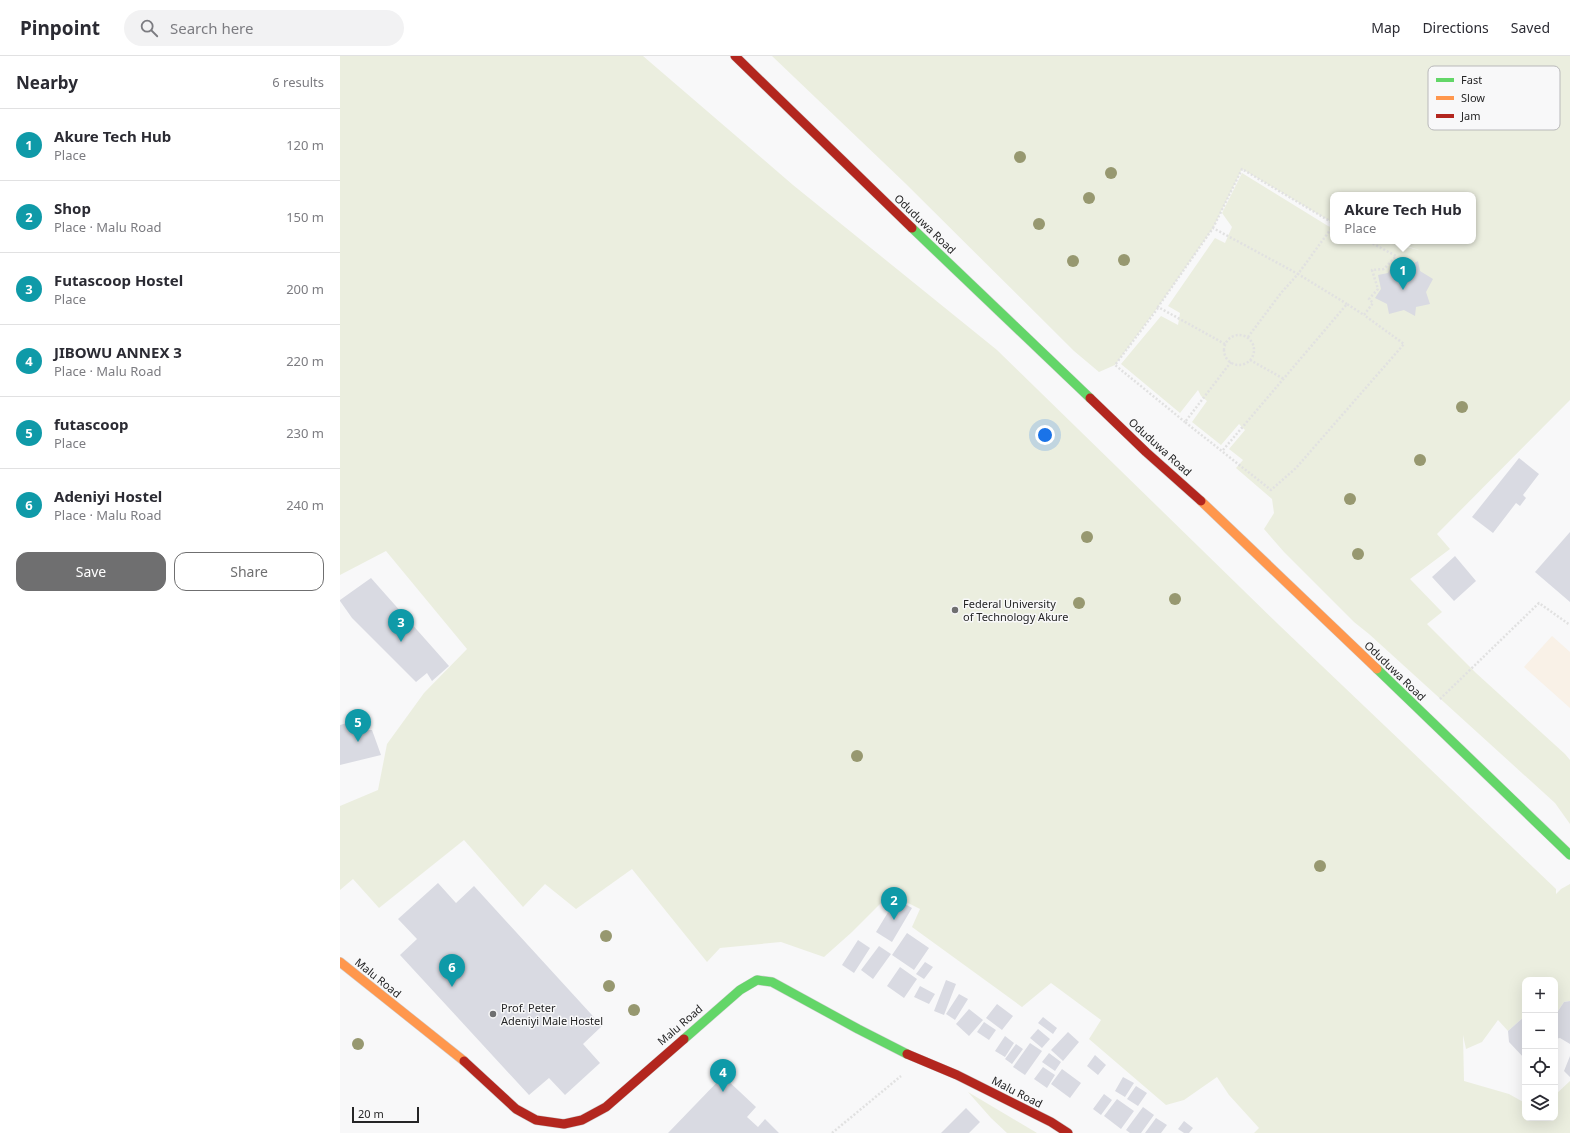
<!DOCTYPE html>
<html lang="en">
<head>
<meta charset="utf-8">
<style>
	:root { --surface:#fff; --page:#f2f2f3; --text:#2b2b33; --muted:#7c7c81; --line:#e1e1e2; --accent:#6f6f70 }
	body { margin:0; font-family:"Noto Sans",sans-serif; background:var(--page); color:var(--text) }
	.controls { position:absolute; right:12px; bottom:12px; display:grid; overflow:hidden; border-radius:8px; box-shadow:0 4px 16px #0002 }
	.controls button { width:36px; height:36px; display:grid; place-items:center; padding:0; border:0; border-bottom:1px solid var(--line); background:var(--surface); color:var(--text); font:20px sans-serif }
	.scale { position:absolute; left:12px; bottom:10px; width:67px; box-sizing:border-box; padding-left:4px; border:2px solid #252526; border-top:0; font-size:11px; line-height:14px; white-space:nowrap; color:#252526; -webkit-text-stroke:3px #f8f8f9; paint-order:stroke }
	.you { position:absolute; left:705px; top:379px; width:14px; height:14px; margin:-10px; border:3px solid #fff; border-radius:50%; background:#1a73e8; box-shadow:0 0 0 6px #1a73e833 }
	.badge { display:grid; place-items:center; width:26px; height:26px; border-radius:50%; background:var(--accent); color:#fff; font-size:13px; font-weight:700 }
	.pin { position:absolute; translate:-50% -33px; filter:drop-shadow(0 1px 2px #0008) }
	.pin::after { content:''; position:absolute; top:21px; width:14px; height:12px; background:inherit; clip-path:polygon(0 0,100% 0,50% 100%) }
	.popup { position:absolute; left:990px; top:136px; width:146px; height:52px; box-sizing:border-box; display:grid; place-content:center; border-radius:8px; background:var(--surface); filter:drop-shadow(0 1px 3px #0005); font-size:13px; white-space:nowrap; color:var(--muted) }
	.popup b { font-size:15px; color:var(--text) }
	.popup::after { content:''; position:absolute; left:50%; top:100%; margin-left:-8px; border:8px solid transparent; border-top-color:var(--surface) }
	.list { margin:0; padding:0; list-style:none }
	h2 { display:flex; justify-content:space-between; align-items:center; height:52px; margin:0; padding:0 16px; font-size:17px }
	h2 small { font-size:13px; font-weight:400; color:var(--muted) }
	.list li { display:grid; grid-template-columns:26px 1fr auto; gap:12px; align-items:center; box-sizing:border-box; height:72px; padding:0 16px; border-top:1px solid var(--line) }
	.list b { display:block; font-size:15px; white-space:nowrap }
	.list p { margin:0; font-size:13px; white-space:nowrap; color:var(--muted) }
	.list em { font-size:13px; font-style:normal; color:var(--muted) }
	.actions { display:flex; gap:8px; padding:12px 16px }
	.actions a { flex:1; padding:9px 0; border:1px solid var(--accent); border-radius:12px; text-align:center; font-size:14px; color:var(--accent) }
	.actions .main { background:var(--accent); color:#fff }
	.icon { flex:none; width:22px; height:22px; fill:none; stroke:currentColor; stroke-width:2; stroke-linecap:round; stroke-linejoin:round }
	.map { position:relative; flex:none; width:1230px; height:1077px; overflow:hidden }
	header { display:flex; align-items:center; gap:24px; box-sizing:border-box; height:56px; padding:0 20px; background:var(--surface); border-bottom:1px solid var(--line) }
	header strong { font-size:19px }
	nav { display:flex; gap:22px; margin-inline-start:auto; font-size:14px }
	.search { width:280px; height:36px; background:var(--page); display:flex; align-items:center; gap:10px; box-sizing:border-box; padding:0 14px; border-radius:22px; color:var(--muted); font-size:15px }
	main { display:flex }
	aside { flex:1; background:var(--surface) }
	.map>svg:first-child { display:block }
	.commercial { fill:#f9f1e7 }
	.green { fill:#ebeedf }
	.building { fill:#d9dae2 }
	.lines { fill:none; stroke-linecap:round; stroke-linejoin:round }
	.fast-casing { stroke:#cfcfd0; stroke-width:10 }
	.slow-casing { stroke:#cfcfd0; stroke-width:10 }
	.jam-casing { stroke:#cfcfd0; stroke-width:10 }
	.path { stroke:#e1e1e1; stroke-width:2.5; stroke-dasharray:2 2; stroke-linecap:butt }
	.fast { stroke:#63d668; stroke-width:9 }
	.slow { stroke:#ff974d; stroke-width:9 }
	.jam { stroke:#b3261e; stroke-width:9 }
	.tree { fill:#979870 }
	.poi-dot { fill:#6f6f70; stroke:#f8f8f9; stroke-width:1.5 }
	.labels { text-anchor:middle; stroke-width:3; stroke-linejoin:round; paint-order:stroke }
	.street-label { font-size:11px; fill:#252526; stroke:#f8f8f9 }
	.poi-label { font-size:11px; fill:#252526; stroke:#f8f8f9; text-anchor:start }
	.key { fill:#f8f8f9; stroke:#b9b9ba; stroke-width:1 }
	.key-label { font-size:11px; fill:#252526 }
</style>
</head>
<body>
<header>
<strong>Pinpoint</strong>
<div class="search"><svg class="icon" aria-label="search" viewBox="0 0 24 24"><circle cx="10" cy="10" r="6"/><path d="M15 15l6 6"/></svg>Search here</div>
<nav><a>Map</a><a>Directions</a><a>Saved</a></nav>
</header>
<main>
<aside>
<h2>Nearby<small>6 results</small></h2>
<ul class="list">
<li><span class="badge" style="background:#0f9aa8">1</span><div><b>Akure Tech Hub</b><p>Place</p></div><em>120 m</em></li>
<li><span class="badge" style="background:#0f9aa8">2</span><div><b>Shop</b><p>Place · Malu Road</p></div><em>150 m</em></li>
<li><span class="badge" style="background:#0f9aa8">3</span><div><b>Futascoop Hostel</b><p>Place</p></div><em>200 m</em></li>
<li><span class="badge" style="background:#0f9aa8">4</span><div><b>JIBOWU ANNEX 3</b><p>Place · Malu Road</p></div><em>220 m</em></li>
<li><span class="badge" style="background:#0f9aa8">5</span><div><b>futascoop</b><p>Place</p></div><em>230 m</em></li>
<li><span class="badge" style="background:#0f9aa8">6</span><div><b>Adeniyi Hostel</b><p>Place · Malu Road</p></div><em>240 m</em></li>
</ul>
<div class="actions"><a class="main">Save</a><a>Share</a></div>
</aside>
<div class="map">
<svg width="1230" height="1077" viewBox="0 0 1230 1077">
	<rect width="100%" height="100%" fill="#f8f8f9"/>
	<path class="commercial" d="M1212 580 1230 596V652L1184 611Z"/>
	<path class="green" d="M0 0H303L453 129 657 294 939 569 1216 833V838L1221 833 1230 828V945L1224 946 1218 955 1215 953V924H1185V960L1168 975 1158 964 1142 986 1126 993 1123 979 1124 1025 1169 1038 1185 1047V1062H1215V1039L1230 1025V1077H914L919 1072 889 1039 877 1021 844 1044 826 1049 749 983 761 964 711 927 682 951 572 871 580 853 550 838 512 876 484 901 441 886 380 892 367 906 292 813 236 853 205 828 183 851 124 784 39 852 13 823 0 834V750L38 734 47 688 84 637 127 593 46 495 0 519Z
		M432 0H1230V344L1097 478 1110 493 1070 523 1102 556 1087 568 1136 617 1225 698 1230 704V768L1215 747 1029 578 1014 566 944 496 924 473 934 457 932 443 896 412 903 404 889 393 905 374 899 368 881 389 852 366 867 345 861 340 858 334 840 357 781 308 821 260 838 269 840 257 828 250 875 182 885 187 892 171 882 157 902 117 988 170 993 172V185H1043L1079 194 1051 185H1133V139H993V167L902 113 873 172 818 251 775 309 759 316 734 295 565 127Z
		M628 1036 697 1077H667L651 1062Z"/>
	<path class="building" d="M1078 205 1080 215 1093 223 1086 236 1090 248 1076 251 1075 260 1064 254 1049 258 1047 248 1035 242 1041 233 1038 219 1048 217 1053 207 1067 211Z
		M1179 402 1199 418 1183 439 1186 442 1180 450 1176 447 1153 477 1132 461Z
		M1230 476V546L1195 516Z
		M1115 500 1136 525 1114 545 1092 521Z
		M31 522 109 610 92 625 87 617 76 626 12 562 0 545V544Z
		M17 664 25 674H32L41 699 0 709V669Z
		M98 827 116 847 134 830 262 970 243 988 260 1007 225 1039 209 1022 189 1039 60 899 77 883 58 863Z
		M556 843 572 852 552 886 536 876Z
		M567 877 589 892 574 914 552 899Z
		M518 884 530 892 514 917 502 909Z
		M539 890 551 898 533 923 521 914Z
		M585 906 593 911 584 923 576 918Z
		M560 911 577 923 564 942 547 930Z
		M606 924 616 928 604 959 594 955Z
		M580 930 595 938 589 948 574 941Z
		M619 938 628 943 615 964 606 958Z
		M1230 945V988L1220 982 1215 983V953L1218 955 1224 946Z
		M657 948 673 960 662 974 646 962Z
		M629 953 643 964 629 980 616 968Z
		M1185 960V1003L1169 986 1168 975Z
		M703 961 717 972 713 978 698 967Z
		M644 966 656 974 649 984 637 976Z
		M698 973 710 983 702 992 690 982Z
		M728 976 739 986 723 1005 711 994Z
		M665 980 674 987 665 1001 655 995Z
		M690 987 702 995 685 1019 673 1011Z
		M676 988 683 993 672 1008 665 1003Z
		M709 997 721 1006 715 1015 702 1006Z
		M755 999 766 1009 758 1019 747 1010Z
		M1230 1000V1021L1224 1015Z
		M703 1011 715 1019 707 1032 694 1023Z
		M722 1013 741 1027 730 1042 711 1028Z
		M383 1020 416 1051 407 1061 418 1071 425 1063 439 1077H328Z
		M783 1021 794 1027 785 1041 775 1035Z
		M796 1030 807 1037 798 1050 787 1043Z
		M764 1038 772 1044 761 1059 753 1053Z
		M777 1043 794 1055 781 1073 764 1060Z
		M803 1051 814 1059 801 1077H790L786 1074Z
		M626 1052 640 1066 629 1077H601Z
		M816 1062 827 1069 821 1077H805Z
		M844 1065 853 1072 849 1077H844L838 1073Z"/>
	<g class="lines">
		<g class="fast-casing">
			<path id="fast" d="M572 172 750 342
				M1037 613 1230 799
				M344 983 400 934 417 924 432 926 518 973 567 998"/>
		</g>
		<g class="slow-casing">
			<path id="slow" d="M861 445 1037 613
				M0 906 124 1005"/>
		</g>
		<g class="jam-casing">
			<path id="jam" d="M395 0 572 172
				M750 342 806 396 861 445
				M567 998 617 1019 711 1066 728 1077
				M124 1005 176 1053 196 1064 224 1068 242 1064 266 1051 344 983"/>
		</g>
		<path class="path" d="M873 172 902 113 993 167
			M818 252 775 309 845 366
			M884 294a15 15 0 1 1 30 0a15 15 0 1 1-30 0Z
			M908 281 941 237 958 218 1007 248
			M885 288 818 251 873 172 958 218 993 170
			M910 304 944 323
			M891 306 845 366 931 434 956 412 1064 288 1024 259
			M883 394 1007 248 1024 259 1033 247 1029 243 1038 233 1032 214 1044 213 1056 200 1028 185
			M1100 643 1199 547 1230 569
			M492 1077 561 1020"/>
		<use href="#fast" class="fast"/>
		<use href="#slow" class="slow"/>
		<use href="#jam" class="jam"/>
	</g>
	<g class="tree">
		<circle cx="680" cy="101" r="6"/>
		<circle cx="771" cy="117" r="6"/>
		<circle cx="749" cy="142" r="6"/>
		<circle cx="699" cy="168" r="6"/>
		<circle cx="784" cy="204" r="6"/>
		<circle cx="733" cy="205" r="6"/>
		<circle cx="1122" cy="351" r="6"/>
		<circle cx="1080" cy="404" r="6"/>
		<circle cx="1010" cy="443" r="6"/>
		<circle cx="747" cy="481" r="6"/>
		<circle cx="1018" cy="498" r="6"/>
		<circle cx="835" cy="543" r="6"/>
		<circle cx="739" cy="547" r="6"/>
		<circle cx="517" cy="700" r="6"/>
		<circle cx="980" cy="810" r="6"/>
		<circle cx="266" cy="880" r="6"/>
		<circle cx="269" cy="930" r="6"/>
		<circle cx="294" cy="954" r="6"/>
		<circle cx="18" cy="988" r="6"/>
	</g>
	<g class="poi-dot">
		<circle cx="615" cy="554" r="4"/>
		<circle cx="153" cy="958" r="4"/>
	</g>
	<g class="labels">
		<g class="street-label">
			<text transform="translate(585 168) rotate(44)" y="4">Oduduwa Road</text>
			<text transform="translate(820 391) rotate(42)" y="4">Oduduwa Road</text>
			<text transform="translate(1055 615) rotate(44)" y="4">Oduduwa Road</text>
			<text transform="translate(38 922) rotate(39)" y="4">Malu Road</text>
			<text transform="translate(340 969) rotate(-41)" y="4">Malu Road</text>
			<text transform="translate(677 1036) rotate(27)" y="4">Malu Road</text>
		</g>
		<g class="poi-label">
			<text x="623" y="552">Federal University<tspan x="623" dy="13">of Technology Akure</tspan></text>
			<text x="161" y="956">Prof. Peter<tspan x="161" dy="13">Adeniyi Male Hostel</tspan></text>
		</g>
	</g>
	<rect x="1088" y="10" width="132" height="64" rx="6" class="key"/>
	<rect x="1096" y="22" width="18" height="4" fill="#63d668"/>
	<rect x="1096" y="40" width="18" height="4" fill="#ff974d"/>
	<rect x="1096" y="58" width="18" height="4" fill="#b3261e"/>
	<g class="key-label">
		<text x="1121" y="28">Fast</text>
		<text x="1121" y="46">Slow</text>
		<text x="1121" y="64">Jam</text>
	</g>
</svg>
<div class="controls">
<button>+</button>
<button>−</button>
<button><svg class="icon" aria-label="locate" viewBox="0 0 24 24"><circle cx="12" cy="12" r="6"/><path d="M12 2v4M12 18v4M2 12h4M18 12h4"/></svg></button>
<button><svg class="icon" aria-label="layers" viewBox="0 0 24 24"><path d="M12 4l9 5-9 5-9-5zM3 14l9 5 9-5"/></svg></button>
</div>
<div class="scale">20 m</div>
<div class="you"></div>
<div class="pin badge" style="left:1063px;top:234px;background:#0f9aa8">1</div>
<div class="popup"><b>Akure Tech Hub</b>Place</div>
<div class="pin badge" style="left:554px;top:864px;background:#0f9aa8">2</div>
<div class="pin badge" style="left:61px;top:586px;background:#0f9aa8">3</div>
<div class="pin badge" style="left:383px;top:1036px;background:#0f9aa8">4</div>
<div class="pin badge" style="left:18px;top:686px;background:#0f9aa8">5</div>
<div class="pin badge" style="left:112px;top:931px;background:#0f9aa8">6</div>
</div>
</main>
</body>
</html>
